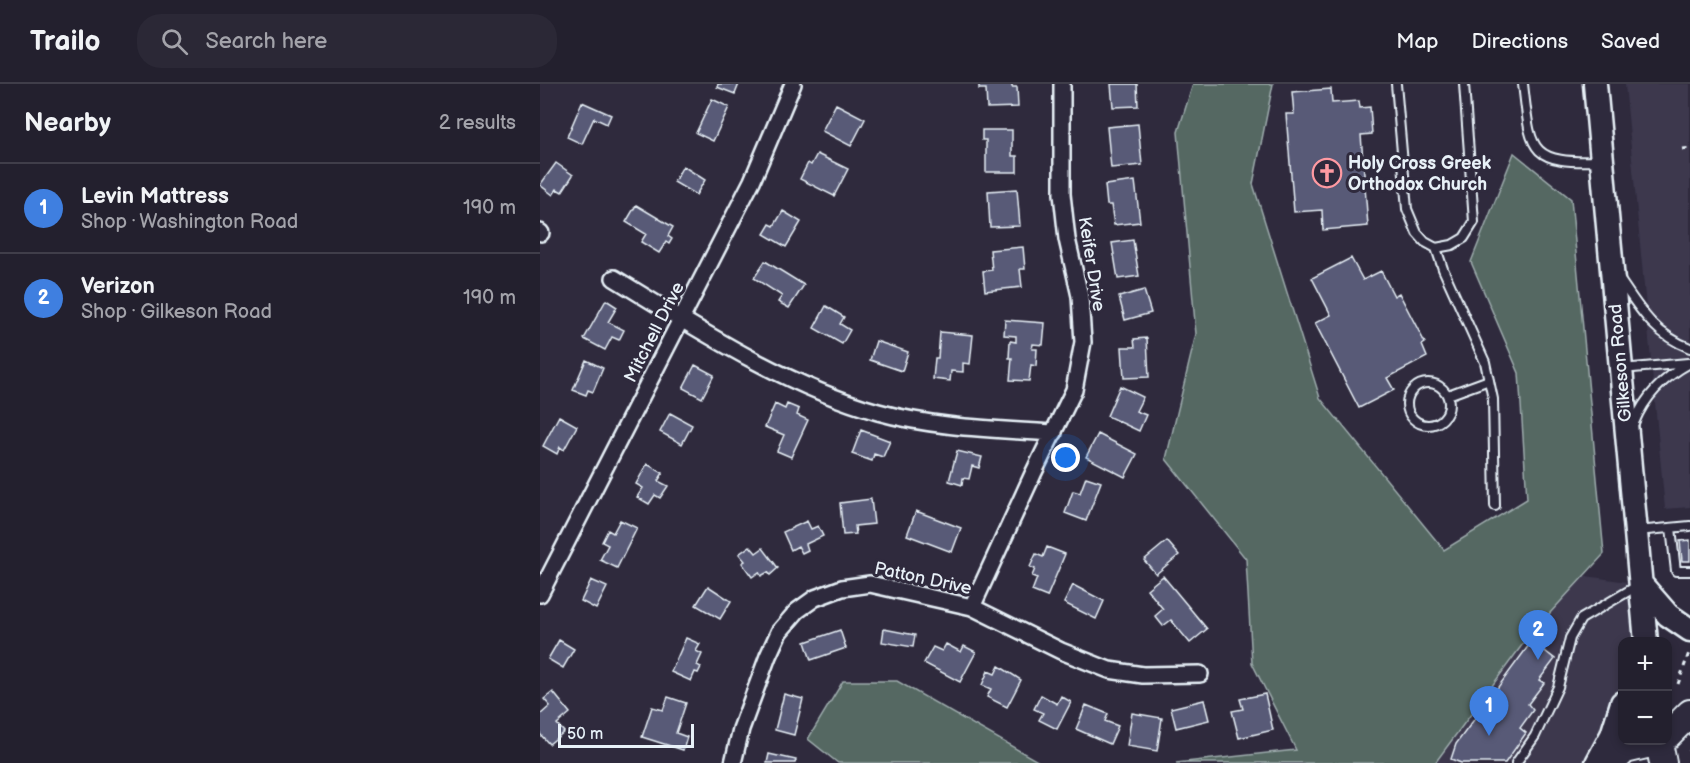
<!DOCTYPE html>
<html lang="en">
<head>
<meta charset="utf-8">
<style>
	:root { --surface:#23202e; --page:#2b2836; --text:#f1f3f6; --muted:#a3a3aa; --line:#403e4a; --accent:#2563eb }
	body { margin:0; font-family:"Balsamiq Sans",sans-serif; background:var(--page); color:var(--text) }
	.controls { position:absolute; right:18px; bottom:18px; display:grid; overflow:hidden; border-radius:12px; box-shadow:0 3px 9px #0003 }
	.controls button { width:54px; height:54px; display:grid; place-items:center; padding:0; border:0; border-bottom:2px solid var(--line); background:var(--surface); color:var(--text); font:30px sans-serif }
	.scale { position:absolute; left:18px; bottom:15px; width:136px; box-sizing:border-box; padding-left:6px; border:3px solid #e8f1f8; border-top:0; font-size:16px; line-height:21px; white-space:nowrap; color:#e8f1f8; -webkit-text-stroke:4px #2f2a3d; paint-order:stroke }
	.you { position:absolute; left:526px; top:374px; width:21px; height:21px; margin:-15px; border:4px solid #fff; border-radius:50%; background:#1a73e8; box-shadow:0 0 0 9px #1a73e833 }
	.badge { display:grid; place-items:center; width:39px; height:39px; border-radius:50%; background:var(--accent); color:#fff; font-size:20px; font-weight:700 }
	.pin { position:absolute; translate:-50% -50px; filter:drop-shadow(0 2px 3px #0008) }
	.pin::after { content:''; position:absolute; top:32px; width:21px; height:18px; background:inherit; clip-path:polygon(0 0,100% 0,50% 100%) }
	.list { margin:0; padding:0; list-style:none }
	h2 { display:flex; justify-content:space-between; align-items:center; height:78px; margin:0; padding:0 24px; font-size:26px }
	h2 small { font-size:20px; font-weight:400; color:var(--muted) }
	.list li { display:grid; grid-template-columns:39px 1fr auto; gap:18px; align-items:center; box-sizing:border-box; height:90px; padding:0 24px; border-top:2px solid var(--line) }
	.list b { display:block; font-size:22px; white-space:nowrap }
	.list p { margin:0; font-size:20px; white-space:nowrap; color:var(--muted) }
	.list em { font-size:20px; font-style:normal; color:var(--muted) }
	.icon { flex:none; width:33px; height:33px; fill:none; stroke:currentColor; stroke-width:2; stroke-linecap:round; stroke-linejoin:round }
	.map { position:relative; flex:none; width:1150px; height:679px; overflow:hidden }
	header { display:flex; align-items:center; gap:36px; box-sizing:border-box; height:84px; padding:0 30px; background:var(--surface); border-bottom:2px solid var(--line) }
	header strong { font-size:28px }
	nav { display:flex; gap:33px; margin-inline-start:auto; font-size:21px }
	.search { width:420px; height:54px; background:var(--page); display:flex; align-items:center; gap:15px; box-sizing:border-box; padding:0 21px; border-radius:24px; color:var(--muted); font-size:22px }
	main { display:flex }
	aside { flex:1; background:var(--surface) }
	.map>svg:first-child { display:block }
	.built { fill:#3c384e }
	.green { fill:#546862; stroke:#9eacad; stroke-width:1.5 }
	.building { fill:#595a77; stroke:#e8f1f8; stroke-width:1.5 }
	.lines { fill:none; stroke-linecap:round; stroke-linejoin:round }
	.lane-casing { stroke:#e8f1f8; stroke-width:12 }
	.street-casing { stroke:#e8f1f8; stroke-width:20 }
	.secondary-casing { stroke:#e8f1f8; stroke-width:27 }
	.primary-casing { stroke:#e8f1f8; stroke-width:30 }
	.path { stroke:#e8f1f8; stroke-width:3; stroke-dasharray:4.5 4.5; stroke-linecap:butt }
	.lane { stroke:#2f2a3d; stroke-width:8 }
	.street { stroke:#2f2a3d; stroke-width:15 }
	.secondary { stroke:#2f2a3d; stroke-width:22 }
	.primary { stroke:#2f2a3d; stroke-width:26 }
	.labels { text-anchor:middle; stroke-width:6; stroke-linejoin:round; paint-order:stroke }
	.poi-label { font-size:18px; font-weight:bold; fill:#e8f1f8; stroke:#2f2a3d; text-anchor:start }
	.street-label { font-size:18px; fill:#e8f1f8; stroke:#2f2a3d }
</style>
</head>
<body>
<header>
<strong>Trailo</strong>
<div class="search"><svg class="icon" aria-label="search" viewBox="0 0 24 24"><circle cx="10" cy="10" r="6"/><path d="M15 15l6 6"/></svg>Search here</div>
<nav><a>Map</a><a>Directions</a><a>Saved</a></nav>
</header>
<main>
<aside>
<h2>Nearby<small>2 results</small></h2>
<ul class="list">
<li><span class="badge" style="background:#3f7fe0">1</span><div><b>Levin Mattress</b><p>Shop · Washington Road</p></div><em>190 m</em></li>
<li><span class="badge" style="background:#3f7fe0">2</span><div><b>Verizon</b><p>Shop · Gilkeson Road</p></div><em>190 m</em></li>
</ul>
</aside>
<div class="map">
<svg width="1150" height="679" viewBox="0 0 1150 679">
	<rect width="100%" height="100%" fill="#2f2a3d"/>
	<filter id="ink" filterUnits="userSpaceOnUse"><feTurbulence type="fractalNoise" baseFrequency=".0167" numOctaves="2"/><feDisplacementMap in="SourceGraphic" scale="12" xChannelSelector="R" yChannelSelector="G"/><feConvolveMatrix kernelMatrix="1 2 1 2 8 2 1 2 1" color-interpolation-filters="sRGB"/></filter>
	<g filter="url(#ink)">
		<path class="built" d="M1085 0H1150V423L1125 425Z
			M1025 489 1101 500 1106 557 1082 558V656L1071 679H875Z"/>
		<path class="green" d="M653 0H733L713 100 780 314 904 466 987 415 979 289 931 178 974 69 1031 115 1064 470 988 553 895 679H636L756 666 712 579 706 475 626 375 656 250 638 48Z
			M303 597H357L501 679H298L268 655Z"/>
		<path class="building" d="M178 0H199L195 10 177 3Z
			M439 0H472V3H477L478 23 447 24 446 5H439Z
			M571 0H597L598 22 573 23Z
			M791 5 792 19 819 17 820 24 830 23 832 50 821 51 828 142 783 146 782 126 754 128 746 30H754L752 8Z
			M172 15 189 23 173 57 156 49Z
			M42 18 71 31 67 40 54 34 42 60 27 53Z
			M296 20 325 35 311 62 282 47Z
			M598 40 602 81 571 84 567 43Z
			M442 46H472V72H477V88H446V56H442Z
			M277 70 308 85 294 112 260 95 268 79 271 81Z
			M16 79 33 91 22 108 17 105 13 111 0 101Z
			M143 82 165 96 156 111 134 98Z
			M595 97 600 138 574 141 571 121H567L565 101Z
			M477 105 480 142 450 143 448 107Z
			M96 121 133 143 128 152 132 155 129 160 126 158 119 169 101 158 106 150 86 138Z
			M243 127 261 138 246 163 224 150 230 140 234 142Z
			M593 156 599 192 578 195 572 159Z
			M483 163 485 185H480L482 203 445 207 443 187 452 186 450 166Z
			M811 174 823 196 841 187 854 212 859 209 885 259 882 261 887 273 847 294 854 306 819 324 775 239 791 231 772 194Z
			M225 177 264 201 249 224 238 218 242 212 214 194Z
			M604 206 611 229 585 236 579 213Z
			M66 216 77 223 68 238 84 246 79 256 72 253 65 266 44 255Z
			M286 222 304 233 300 240 310 246 302 260 274 244Z
			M465 236 505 239 503 261 493 260 492 265H497L496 282 491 281 489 297 470 296 472 274H469L470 257 476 258V252L464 251Z
			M400 248 433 251 430 280 423 279V288L411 287 410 297 393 295 395 274H398Z
			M607 254 609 293 584 294 582 263H595L594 255Z
			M336 257 368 268 362 287 330 276Z
			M46 276 63 284 53 308 48 306 46 311 33 306Z
			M155 281 174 291 162 314 143 304Z
			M580 302 603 313 596 327 606 331 599 347 567 332Z
			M235 320 245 325 247 320 259 325 257 331 268 336 251 373 237 367 244 351 225 343Z
			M130 329 152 341 142 360 120 348Z
			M19 332 37 342 24 366 20 363 17 370 3 362Z
			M321 346 350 357 343 373 334 370 332 377 312 370Z
			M558 350 597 370 585 393 546 373Z
			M417 367 442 373 439 384 432 382 429 395 423 394 422 401 409 397Z
			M107 380 123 389 118 397 128 402 120 414 115 411 109 420 97 413 103 404 96 400Z
			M546 393 561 398 546 437 525 429 533 407 540 409Z
			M331 415 334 440 315 442 316 450 303 451 300 419Z
			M376 427 421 444 412 468 367 451Z
			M80 436 97 444 77 484 60 476 68 461 62 458 68 446 73 449Z
			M267 437 271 445 278 442 283 452 266 460 268 466 262 469 258 462 251 466 243 448Z
			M1150 456V477H1142L1140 457Z
			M627 457 639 471 616 490 604 476Z
			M210 462 216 469 223 464 238 484 230 491 228 488 221 492 219 488 212 493 202 479 205 477 199 470Z
			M507 463 525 470 507 513 492 507 497 494 492 492 495 485 490 483 496 470 503 473Z
			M623 492 667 545 650 559 631 536 623 542 615 532 623 525 607 505Z
			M51 496 67 503 56 525 41 517Z
			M533 501 564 517 556 535 524 519Z
			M168 502 191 517 180 535 156 521Z
			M344 545 375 551 373 563 342 558Z
			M300 546 306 564 271 576 265 558Z
			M146 554 160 560 156 567 162 570 157 581 161 583 158 589 155 588 151 597 131 588Z
			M19 556 34 565 23 584 8 575Z
			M992 557 1015 575 999 596 1004 599 988 620 993 626 980 644 986 649 965 679H921L911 675 916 660Z
			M406 560 421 568 424 562 436 568 420 598 384 579 393 563 402 567Z
			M459 582 481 596 467 623 447 613 451 605 442 601 448 587 455 590Z
			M13 608 30 629 17 640 24 648 9 660 0 650V631L10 622 4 615Z
			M244 610 263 615 254 651 235 646Z
			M725 610 733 646 699 654 692 627 703 625 700 615Z
			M501 611 517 620 521 612 531 618 517 645 499 636 503 629 494 625Z
			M128 613 146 619 136 649 147 653 143 666 102 653 112 623 123 626Z
			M664 616 669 636 636 644 631 624Z
			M546 621 568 630 565 637 578 642 570 660 536 645Z
			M592 629 622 634 617 667 587 662Z
			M229 670 256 676 255 679H227Z"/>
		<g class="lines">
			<g class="lane-casing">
				<path id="lane" d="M856 0 867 125 877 149 885 158 896 164 912 161 924 154 934 138 924 0
					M983 0C991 65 987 80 1060 77
					M896 164 903 185 945 278 953 315 955 422
					M1080 196C1101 227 1114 250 1150 264
					M1082 285 1148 279
					M867 320a21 21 0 1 1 42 0a21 21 0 1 1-42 0Z
					M908 311 949 296
					M1094 339C1105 312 1124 293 1150 279
					M1131 444 1136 487H1150
					M1097 447 1150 442
					M976 679 995 652 1018 603 1030 554 1041 535 1097 502"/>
			</g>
			<g class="street-casing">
				<path id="street" d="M0 148 1 149
					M74 194C156 244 245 302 338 328 395 344 455 345 514 349
					M0 510 212 97 253 0
					M432 523 493 390 534 306 543 258 540 212 527 155 522 110V0
					M193 679 201 645 228 572 239 548 257 527 275 514 302 504 330 500 432 523 521 567 569 586 603 591 660 590"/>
			</g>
			<g class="secondary-casing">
				<path id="secondary" d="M1055 0 1106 558
					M1101 500 1128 531 1150 546
					M1057 679 1072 651 1082 619"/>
			</g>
			<g class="primary-casing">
				<path id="primary" d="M1128 651 1150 629
					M1119 658 1123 679
					M1071 679 1085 666 1119 658"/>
			</g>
			<path class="path" d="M1143 65 1150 64
				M1138 600 1150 566
				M1149 666 1150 668"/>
			<use href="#lane" class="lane"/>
			<use href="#street" class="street"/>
			<use href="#secondary" class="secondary"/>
			<use href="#primary" class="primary"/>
		</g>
	</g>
	<defs>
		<g id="church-ring" transform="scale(1.5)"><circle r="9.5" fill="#2f2a3d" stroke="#ff9aa2" stroke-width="1.5"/><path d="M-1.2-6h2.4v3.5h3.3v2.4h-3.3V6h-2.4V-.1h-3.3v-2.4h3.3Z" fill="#ff9aa2"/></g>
	</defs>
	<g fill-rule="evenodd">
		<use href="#church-ring" x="787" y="89"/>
	</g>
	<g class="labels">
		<g class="poi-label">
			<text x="808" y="85">Holy Cross Greek<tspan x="808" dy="21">Orthodox Church</tspan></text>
		</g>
		<g class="street-label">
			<text transform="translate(552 180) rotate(81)" y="6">Keifer Drive</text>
			<text transform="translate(114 248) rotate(-63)" y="6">Mitchell Drive</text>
			<text transform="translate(1080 279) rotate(-95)" y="6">Gilkeson Road</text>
			<text transform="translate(383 494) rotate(12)" y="6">Patton Drive</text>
		</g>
	</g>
</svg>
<div class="controls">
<button>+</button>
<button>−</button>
</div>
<div class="scale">50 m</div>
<div class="you"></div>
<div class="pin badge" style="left:949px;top:652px;background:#3f7fe0">1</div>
<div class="pin badge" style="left:998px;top:576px;background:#3f7fe0">2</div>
</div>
</main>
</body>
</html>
